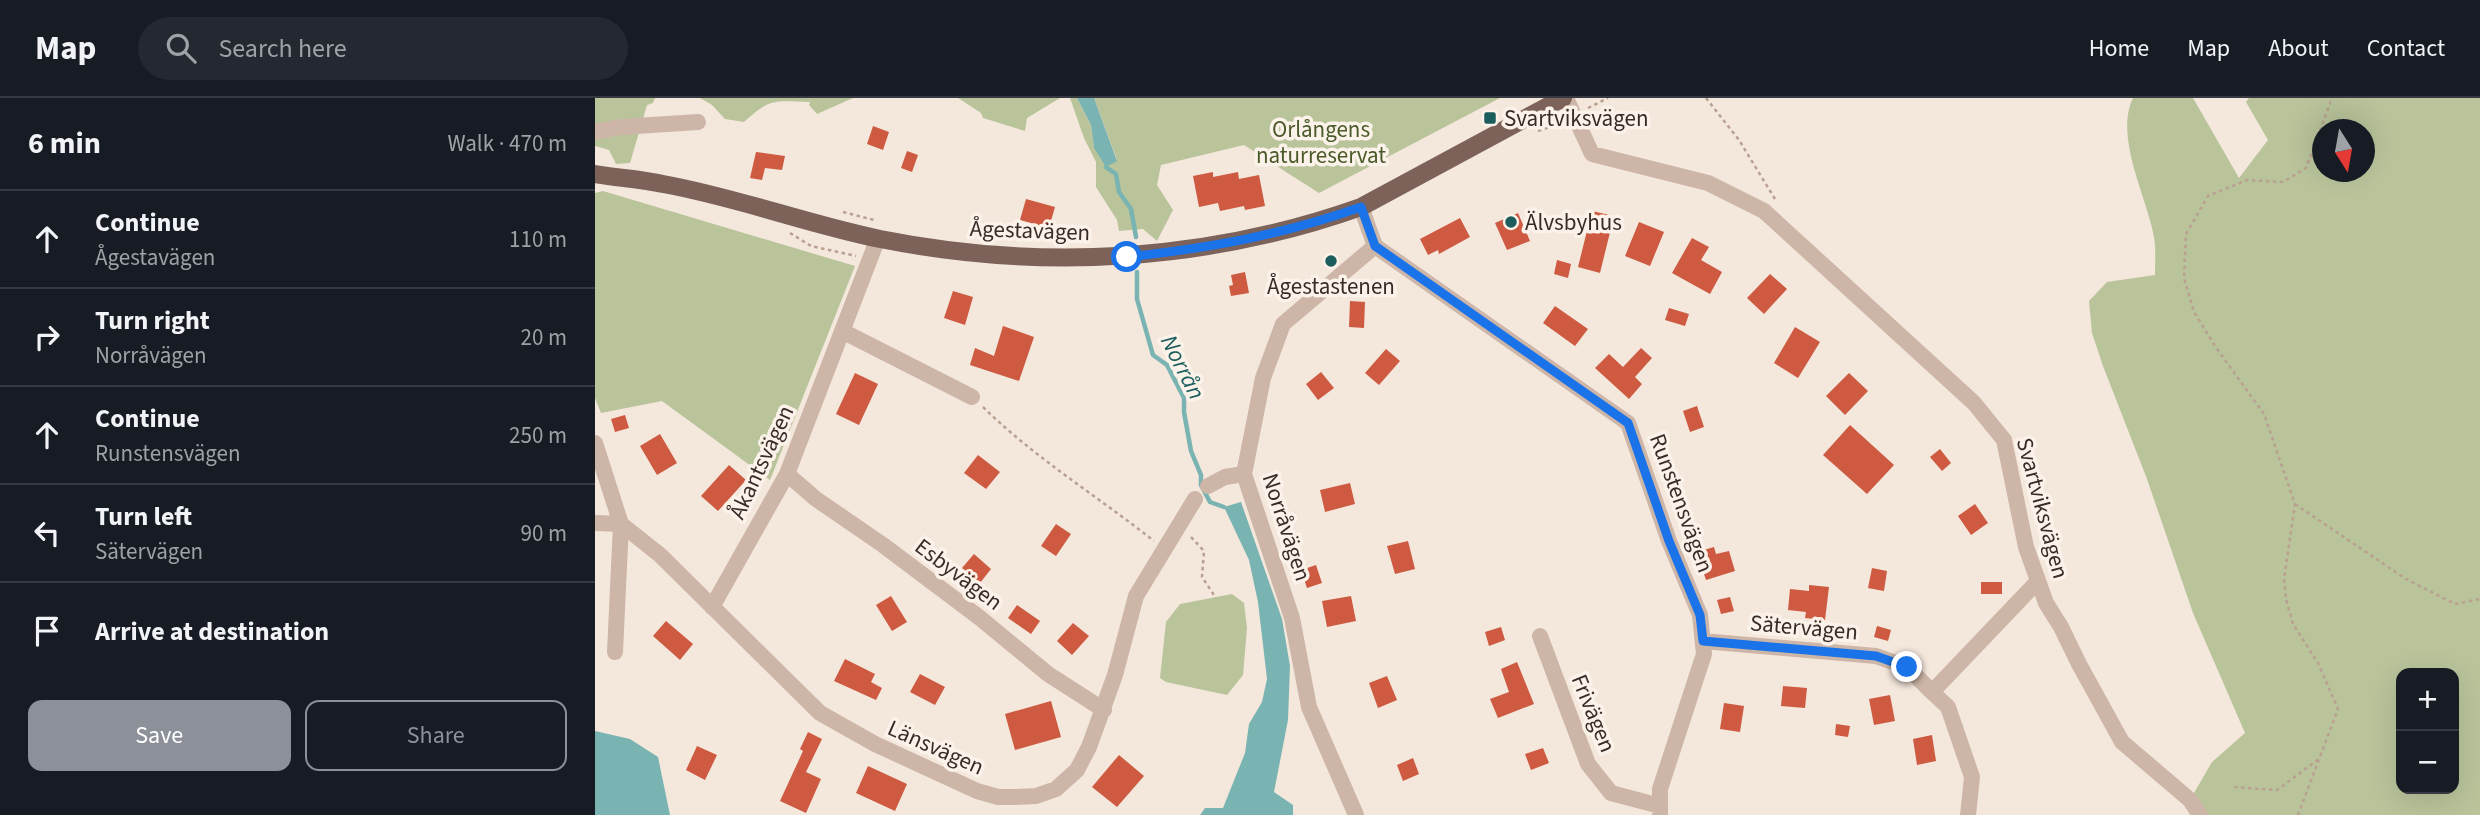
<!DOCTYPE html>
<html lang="en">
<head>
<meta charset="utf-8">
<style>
	:root { --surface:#171b24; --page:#242831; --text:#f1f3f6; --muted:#9ea1a6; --line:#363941; --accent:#8c9099 }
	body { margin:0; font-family:"Source Sans 3",sans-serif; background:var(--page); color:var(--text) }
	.controls { position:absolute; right:21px; bottom:21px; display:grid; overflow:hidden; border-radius:14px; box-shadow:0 7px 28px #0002 }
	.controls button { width:63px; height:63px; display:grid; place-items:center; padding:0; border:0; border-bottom:2px solid var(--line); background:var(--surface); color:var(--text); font:35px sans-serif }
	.compass { position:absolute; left:1717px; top:21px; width:63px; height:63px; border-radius:50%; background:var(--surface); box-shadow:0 7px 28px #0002; rotate:169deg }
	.stop { position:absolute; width:21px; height:21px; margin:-16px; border:5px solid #1a73e8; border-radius:50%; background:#fff }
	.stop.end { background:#1a73e8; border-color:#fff; box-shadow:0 2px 7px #0008 }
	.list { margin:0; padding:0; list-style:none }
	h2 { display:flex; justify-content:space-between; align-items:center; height:91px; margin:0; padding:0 28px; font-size:30px }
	h2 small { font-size:23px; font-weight:400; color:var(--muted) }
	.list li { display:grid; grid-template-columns:46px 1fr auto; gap:21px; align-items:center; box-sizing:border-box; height:98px; padding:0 28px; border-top:2px solid var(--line) }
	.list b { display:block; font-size:26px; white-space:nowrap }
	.list p { margin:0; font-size:23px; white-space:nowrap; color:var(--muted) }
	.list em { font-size:23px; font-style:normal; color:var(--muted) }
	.actions { display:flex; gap:14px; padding:21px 28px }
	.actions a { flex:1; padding:16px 0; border:2px solid var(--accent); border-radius:14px; text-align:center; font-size:24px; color:var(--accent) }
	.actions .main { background:var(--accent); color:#fff }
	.icon { flex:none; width:38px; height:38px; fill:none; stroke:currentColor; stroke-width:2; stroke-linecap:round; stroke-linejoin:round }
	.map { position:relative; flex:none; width:1885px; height:717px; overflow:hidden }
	header { display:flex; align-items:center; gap:42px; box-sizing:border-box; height:98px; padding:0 35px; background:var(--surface); border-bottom:2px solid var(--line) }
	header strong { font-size:33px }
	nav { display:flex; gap:38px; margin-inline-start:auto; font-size:24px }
	.search { width:490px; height:63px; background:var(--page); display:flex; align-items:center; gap:18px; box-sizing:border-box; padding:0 24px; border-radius:38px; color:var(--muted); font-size:26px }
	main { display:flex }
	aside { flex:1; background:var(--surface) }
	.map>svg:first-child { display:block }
	.green { fill:#b9c49b; fill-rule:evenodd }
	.water { fill:#79b3b2 }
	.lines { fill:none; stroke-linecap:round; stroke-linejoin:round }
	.stream { stroke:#79b3b2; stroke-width:4.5 }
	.building { fill:#cd5a41 }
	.path { stroke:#b9a091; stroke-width:2.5; stroke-dasharray:3.5 3.5; stroke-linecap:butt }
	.minor { stroke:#cdb6a7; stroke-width:16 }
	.major { stroke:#7c6258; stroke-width:18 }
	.route { stroke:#1a73e8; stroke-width:9 }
	.poi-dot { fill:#1b5d5d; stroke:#fbf2e9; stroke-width:2.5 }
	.labels { text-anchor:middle; stroke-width:7; stroke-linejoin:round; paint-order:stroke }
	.poi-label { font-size:23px; fill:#392c28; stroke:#fbf2e9; text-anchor:start }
	.park-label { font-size:23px; fill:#4a592a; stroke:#fbf2e9 }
	.street-label { font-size:23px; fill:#392c28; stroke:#fbf2e9 }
	.water-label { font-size:24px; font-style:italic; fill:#1b5d5d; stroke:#fbf2e9 }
</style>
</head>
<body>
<header>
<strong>Map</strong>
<div class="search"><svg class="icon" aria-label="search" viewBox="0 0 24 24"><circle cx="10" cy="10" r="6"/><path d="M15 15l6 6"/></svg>Search here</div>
<nav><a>Home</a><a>Map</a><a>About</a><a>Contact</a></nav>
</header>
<main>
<aside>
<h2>6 min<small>Walk · 470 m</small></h2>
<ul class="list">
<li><svg class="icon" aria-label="ahead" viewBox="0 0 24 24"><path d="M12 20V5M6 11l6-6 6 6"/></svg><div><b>Continue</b><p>Ågestavägen</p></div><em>110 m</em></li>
<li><svg class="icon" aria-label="right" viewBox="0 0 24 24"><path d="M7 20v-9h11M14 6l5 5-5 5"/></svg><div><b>Turn right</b><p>Norråvägen</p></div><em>20 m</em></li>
<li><svg class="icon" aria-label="ahead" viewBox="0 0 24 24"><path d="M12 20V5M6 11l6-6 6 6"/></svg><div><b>Continue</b><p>Runstensvägen</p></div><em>250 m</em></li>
<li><svg class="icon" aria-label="left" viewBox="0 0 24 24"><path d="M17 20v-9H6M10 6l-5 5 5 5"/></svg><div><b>Turn left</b><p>Sätervägen</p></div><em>90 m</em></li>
<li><svg class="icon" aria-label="arrive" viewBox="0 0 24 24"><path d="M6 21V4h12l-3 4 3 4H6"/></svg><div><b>Arrive at destination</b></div></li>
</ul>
<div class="actions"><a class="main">Save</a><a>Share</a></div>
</aside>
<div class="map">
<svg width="1885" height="717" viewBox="0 0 1885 717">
	<rect width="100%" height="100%" fill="#f4e7dc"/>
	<path class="green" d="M0 0H60L58 5 52 7 35 65 21 66 14 52 0 48Z
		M105 0H258L222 16 214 7 215 4C177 3 176 0 149 24L130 21 117 7Z
		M363 0H465L432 20 430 33 388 20 386 15Z
		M475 0H482L496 27 499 50 522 62 499 0H905L724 95 649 47 566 67 562 87 578 112 562 143 548 131 524 133 522 122 501 89V64L489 40Z
		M1538 0H1598L1644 80 1673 42 1651 4 1654 0H1885V717H1605L1595 702 1617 664 1650 635 1598 515 1552 381 1508 268 1497 235 1494 203 1512 184 1560 177C1560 165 1561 151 1559 139 1552 99 1519 39 1538 0ZM1728 32H1770V74H1728ZM1806 575H1859V691H1806Z
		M8 93 260 168 175 382 67 303 6 315 0 300V95Z
		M637 496 649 505 652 530 648 577 632 597 571 584 565 580 571 524 585 506Z"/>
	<path class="water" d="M482 0H499L522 63 511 69 499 50 496 27Z
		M646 404 687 521 695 568 693 622 679 694 698 707V717H605L610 710H628L650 655 654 626 667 604 672 581 663 504 654 462 629 409Z
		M0 633 35 641 63 659 75 717H0Z"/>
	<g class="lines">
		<path class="stream" d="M511 69 521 76 524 94 536 111 541 139
			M542 174V201L558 257 572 267 589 300V314L596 353 606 377V387L615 404 629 409"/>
	</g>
	<path class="building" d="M278 28 294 34 288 52 272 46Z
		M312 53 323 57 317 74 306 70Z
		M161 54 190 58 187 72 170 70 167 82 155 80Z
		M618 74V79L643 74 644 81 664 77 670 108 650 112 649 108 625 113 623 105 604 109 598 78Z
		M431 101 460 109 454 130 425 122Z
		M997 113 1019 118 1005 175 983 169Z
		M923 115 935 143 912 152 900 125Z
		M865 120 875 139 844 156 843 152 833 157 825 141Z
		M1044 124 1069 134 1055 168 1030 158Z
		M1097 140 1114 149 1106 162 1127 174 1115 196 1077 175Z
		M962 162 976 166 973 180 959 176Z
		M650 174 654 195 636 198 634 188 638 187 636 177Z
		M1175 176 1192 191 1169 216 1152 200Z
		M358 193 378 199 370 227 349 220Z
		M755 203 770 204 769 230 754 229Z
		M960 208 993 231 980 248 948 225Z
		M1074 210 1094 216 1090 228 1070 222Z
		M408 228 439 239 424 283 375 267 380 250 399 258Z
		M1200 229 1225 244 1203 280 1179 265Z
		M1046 250 1057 260 1040 279 1047 286 1034 301 1000 270 1014 256 1028 269Z
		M791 251 805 263 784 287 770 275Z
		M726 274 739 290 723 302 711 286Z
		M260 275 283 286 264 327 241 316Z
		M1254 275 1273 293 1250 317 1231 298Z
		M1102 308 1109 329 1095 334 1088 313Z
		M30 317 34 330 20 334 16 321Z
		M1255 327 1299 367 1272 396 1228 357Z
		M65 336 82 365 62 377 45 348Z
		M1345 351 1356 365 1347 373 1335 359Z
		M383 357 405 374 391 391 369 375Z
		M134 367 151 382 123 413 106 398Z
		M755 385 760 406 730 414 725 392Z
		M1380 406 1393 425 1376 437 1363 418Z
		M461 426 476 436 461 458 446 448Z
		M813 443 820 471 800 476 792 448Z
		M1119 449 1121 456 1134 453 1140 473 1111 482 1102 454Z
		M379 456 396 471 385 485 367 470Z
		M721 467 727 485 712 490 706 472Z
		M1277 470 1292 473 1289 493 1273 490Z
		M1386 484H1407V496H1386Z
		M1214 487 1234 489 1230 522 1210 520 1211 514 1193 512 1195 491 1214 493Z
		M296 498 312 524 297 533 281 507Z
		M756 498 761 523 732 529 727 503Z
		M1135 499 1139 513 1126 516 1122 502Z
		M422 507 445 523 436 536 413 520Z
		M71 523 98 546 85 562 58 538Z
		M478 525 494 538 477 557 462 543Z
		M1282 528 1296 532 1293 543 1279 539Z
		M906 529 910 542 894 548 890 534Z
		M250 561 280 576 276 584 287 590 281 602 239 583Z
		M922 564 939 606 903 620 895 601 914 594 906 571Z
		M325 576 350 589 340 607 315 594Z
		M792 578 802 602 783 610 774 585Z
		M1188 588 1212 590 1210 610 1186 608Z
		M1295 597 1300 623 1279 627 1274 601Z
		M456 603 466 639 420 652 410 616Z
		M1129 605 1149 608 1145 634 1125 631Z
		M1241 626 1255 628 1253 639 1240 637Z
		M213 634 227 641 211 674 226 681 211 715 185 703 208 653 205 651Z
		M1337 637 1341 663 1322 667 1318 641Z
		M102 648 122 657 110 682 91 672Z
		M948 650 954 665 936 672 930 656Z
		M524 657 549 678 522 709 497 689Z
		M818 660 824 676 808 683 802 667Z
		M273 668 312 686 300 713 261 695Z"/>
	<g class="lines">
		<path class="path" d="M1111 0 1144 42 1180 101
			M993 10 1013 0
			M943 33 966 25
			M248 114 279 122
			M195 135 216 148 261 158
			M388 309C440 360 502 398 559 443
			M1700 406 1811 481 1860 506 1885 501
			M596 439 609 453 607 479 621 500
			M1639 689 1682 692 1724 661
			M1703 717 1743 611 1723 565 1698 526 1691 501 1689 481 1700 406 1669 316 1620 248 1599 214 1589 180 1591 136 1613 98 1652 82 1688 84 1711 70 1737 0"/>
		<path class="minor" d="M971 0 997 56 1113 85 1169 113 1379 305 1409 342 1431 449 1451 505 1466 529 1484 566 1527 644 1595 702 1605 717
			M0 34 26 29 103 24
			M766 109 780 148
			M780 148 1033 325 1074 443 1105 517 1109 556 1065 691V717
			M247 233 377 299
			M0 345 26 426 20 554
			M192 376 221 401 288 447 385 520 453 576 509 612
			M613 388 630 379 649 376
			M0 425 26 426 65 457 225 615 280 646 382 693 403 699H420L441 698 461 691 482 672 494 649 520 577 541 498 600 401
			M117 509 192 376 283 140
			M945 538 993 666 1016 695 1065 708
			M1108 543 1281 558 1312 569 1337 594
			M761 717 714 609 697 520 649 376 668 280 688 226 780 148
			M1373 717 1377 679 1353 609 1337 594 1443 483"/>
		<path class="major" d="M0 76C23 80 46 81 68 86 141 99 212 126 285 141 446 173 611 164 766 109L968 0"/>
	</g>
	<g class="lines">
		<path class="route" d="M532 159C615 150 687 137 766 109L780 148 1033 325 1074 443 1105 517 1108 543 1281 558 1312 569"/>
	</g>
	<g class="poi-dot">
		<rect x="888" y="13" width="14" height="14" rx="3.5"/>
		<circle cx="916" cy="124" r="7"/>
		<circle cx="736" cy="163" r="7"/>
	</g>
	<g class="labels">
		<g class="poi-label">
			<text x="909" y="28">Svartviksvägen</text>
			<text x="930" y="132">Älvsbyhus</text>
			<text x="736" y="196" text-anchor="middle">Ågestastenen</text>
		</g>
		<g class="park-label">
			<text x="726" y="39">Orlångens<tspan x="726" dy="26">naturreservat</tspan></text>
		</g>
		<g class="street-label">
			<text transform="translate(435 132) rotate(2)" y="8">Ågestavägen</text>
			<text transform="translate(166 364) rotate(-65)" y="8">Åkantsvägen</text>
			<text transform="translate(1087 405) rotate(70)" y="8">Runstensvägen</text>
			<text transform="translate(1448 410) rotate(75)" y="8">Svartviksvägen</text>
			<text transform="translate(692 429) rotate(72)" y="8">Norråvägen</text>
			<text transform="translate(364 476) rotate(37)" y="8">Esbyvägen</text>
			<text transform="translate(1209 529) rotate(5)" y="8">Sätervägen</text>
			<text transform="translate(999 615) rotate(68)" y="8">Frivägen</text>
			<text transform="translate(341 649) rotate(24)" y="8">Länsvägen</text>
		</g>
		<g class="water-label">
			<text transform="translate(588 269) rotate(63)" y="8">Norrån</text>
		</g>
	</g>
</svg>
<div class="controls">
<button>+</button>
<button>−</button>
</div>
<svg class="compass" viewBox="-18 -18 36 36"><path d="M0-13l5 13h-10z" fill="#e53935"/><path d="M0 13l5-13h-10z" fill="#9ea1a6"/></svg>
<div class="stop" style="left:532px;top:159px"></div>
<div class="stop end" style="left:1312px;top:569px"></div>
</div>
</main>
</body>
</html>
